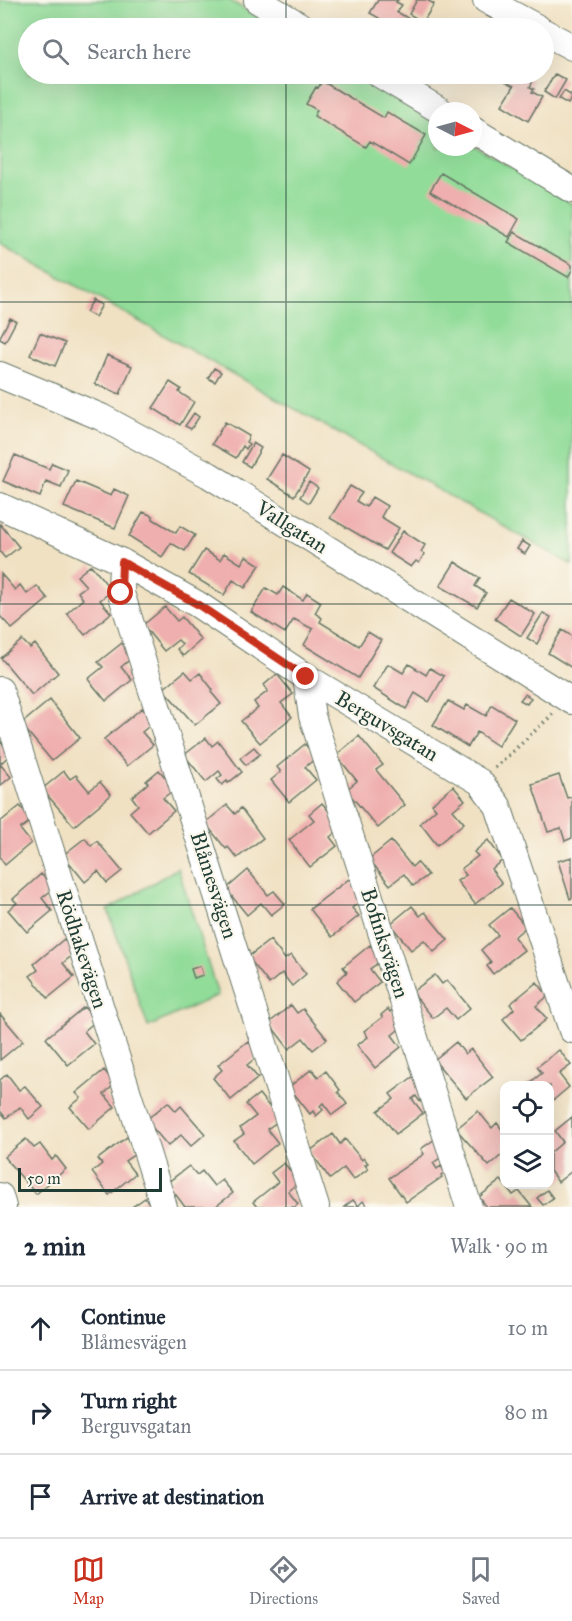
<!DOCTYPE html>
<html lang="en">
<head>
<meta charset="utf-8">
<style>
	:root { --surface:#fff; --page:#f6f6f7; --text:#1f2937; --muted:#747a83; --line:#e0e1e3; --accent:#c8321e }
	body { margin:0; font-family:"IM FELL Great Primer",serif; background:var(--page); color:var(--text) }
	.controls { position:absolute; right:18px; bottom:18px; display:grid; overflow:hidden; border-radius:12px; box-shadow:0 6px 24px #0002 }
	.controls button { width:54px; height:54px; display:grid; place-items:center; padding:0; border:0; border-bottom:2px solid var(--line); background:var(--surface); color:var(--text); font:30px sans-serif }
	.compass { position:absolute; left:428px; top:102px; width:54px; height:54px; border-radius:50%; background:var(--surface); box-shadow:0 6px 24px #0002; rotate:96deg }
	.scale { position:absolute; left:18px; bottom:15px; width:144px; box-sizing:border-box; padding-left:6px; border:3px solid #1f3d34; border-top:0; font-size:16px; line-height:21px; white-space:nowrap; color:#1f3d34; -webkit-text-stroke:4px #fbf7ec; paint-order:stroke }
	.stop { position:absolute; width:18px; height:18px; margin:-14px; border:4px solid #c8321e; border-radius:50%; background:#fff }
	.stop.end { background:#c8321e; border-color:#fff; box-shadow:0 2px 6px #0008 }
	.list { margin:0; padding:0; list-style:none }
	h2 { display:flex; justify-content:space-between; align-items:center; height:78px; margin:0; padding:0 24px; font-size:26px }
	h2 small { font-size:20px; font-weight:400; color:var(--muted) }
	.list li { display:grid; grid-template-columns:39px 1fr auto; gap:18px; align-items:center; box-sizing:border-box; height:84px; padding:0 24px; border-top:2px solid var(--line) }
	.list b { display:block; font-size:22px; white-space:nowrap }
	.list p { margin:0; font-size:20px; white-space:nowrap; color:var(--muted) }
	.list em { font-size:20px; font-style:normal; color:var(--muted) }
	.icon { flex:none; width:33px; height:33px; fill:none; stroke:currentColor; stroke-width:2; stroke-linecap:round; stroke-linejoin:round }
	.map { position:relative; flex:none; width:572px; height:1207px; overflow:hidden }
	.search { position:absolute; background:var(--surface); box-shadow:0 6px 24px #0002; left:18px; right:18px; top:18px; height:66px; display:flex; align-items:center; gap:15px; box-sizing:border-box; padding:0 21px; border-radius:33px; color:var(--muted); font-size:22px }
	.sheet { height:330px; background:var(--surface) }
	nav { display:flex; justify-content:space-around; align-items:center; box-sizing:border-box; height:84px; border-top:2px solid var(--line); background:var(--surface); font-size:16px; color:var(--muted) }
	nav a { display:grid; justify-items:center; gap:3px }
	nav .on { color:var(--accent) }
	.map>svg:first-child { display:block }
	.green { fill:#91dc99; stroke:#588c66; stroke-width:1.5 }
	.building { fill:#efafae }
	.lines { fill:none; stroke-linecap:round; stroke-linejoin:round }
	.minor-casing { stroke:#687666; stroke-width:28 }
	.path { stroke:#687666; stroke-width:4; stroke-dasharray:1.5 4.5; stroke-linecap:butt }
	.minor { stroke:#fff; stroke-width:26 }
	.route { stroke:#c8321e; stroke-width:8 }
	.grid { fill:none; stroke:#1f3d34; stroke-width:1.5; stroke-opacity:0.55 }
	.labels { text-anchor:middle; stroke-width:4.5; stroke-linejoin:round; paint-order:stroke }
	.street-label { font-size:21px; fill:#1f3d34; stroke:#fbf7ec }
</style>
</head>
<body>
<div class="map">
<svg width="572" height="1207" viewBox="0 0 572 1207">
	<rect width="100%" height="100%" fill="#fbf7ec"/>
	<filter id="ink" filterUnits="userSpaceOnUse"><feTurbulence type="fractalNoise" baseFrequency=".0167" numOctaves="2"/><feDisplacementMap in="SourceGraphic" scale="12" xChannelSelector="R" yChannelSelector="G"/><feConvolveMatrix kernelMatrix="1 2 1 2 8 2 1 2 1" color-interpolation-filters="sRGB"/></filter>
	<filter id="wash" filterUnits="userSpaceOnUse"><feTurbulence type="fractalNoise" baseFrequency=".008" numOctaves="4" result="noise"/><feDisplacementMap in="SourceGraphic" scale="24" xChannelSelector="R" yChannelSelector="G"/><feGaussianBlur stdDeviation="1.35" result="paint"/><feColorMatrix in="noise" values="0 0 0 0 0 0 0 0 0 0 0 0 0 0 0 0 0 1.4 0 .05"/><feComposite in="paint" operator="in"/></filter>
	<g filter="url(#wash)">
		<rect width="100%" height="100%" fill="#f0e1c3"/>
		<path class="green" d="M0 0H229L277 28H28V74H353L437 124V147H473V145L572 204V565L0 243Z
			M178 868 218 995 148 1027 108 910Z"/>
		<g id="blocks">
			<path class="building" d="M378 0H398L396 2 402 5 397 12 411 20 408 25 413 28H373L379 18 370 13Z
				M417 0H427L434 4 423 22 409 14Z
				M488 11 509 21 504 28H494L498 22 485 15Z
				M278 74H300L294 83Z
				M511 74H521L533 81 530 87 534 89 532 92 542 97 528 121 502 105 514 86 506 82Z
				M555 74 566 80 555 99 544 92Z
				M322 81 384 118 387 112 426 135 409 165 370 141 366 147 314 116 317 110 306 104 316 87 318 88Z
				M564 91 572 96 568 104 559 99Z
				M441 173 519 219 509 237 430 191Z
				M514 232 572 265V270L568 277 508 242Z
				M93 300 102 305 95 317 86 312Z
				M10 318 16 321 5 342 0 339V337Z
				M40 333 65 343 55 366 30 355Z
				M107 355 132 366 120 394 95 384Z
				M214 368 221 372 215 382 208 378Z
				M170 382 181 389 179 392 194 402 180 425 153 408Z
				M194 413 199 417 191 429 185 426Z
				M225 422 249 436 246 442 249 444 246 449 243 446 236 458 212 444Z
				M253 443 261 448 250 467 242 462Z
				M15 455 49 469 52 463 68 470 61 487 46 481 40 497 3 481Z
				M282 455 309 472 294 496 267 479Z
				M76 481 111 496 114 489 129 496 115 528 64 507Z
				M309 482 318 488 309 503 300 497Z
				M350 486 362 493 356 501 366 507 372 497 387 506 381 517 399 528 385 550 330 518Z
				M143 512 153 516V519L176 533 180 526 195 535 185 551 171 543 162 557 129 536Z
				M0 524 19 547 5 558 0 552Z
				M403 531 425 545 421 552 424 554 419 563 416 561 411 567 389 553Z
				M522 541 530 546 525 554 517 549Z
				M204 550 220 560 224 553 241 564 246 556 260 565 245 588 233 580 224 595 189 574Z
				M455 562 480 578 475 586 486 593 477 607 440 586Z
				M91 565 112 591 100 600 111 613 85 635 67 613 83 599 78 592 86 586 77 576Z
				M1 574 15 590 20 585 27 594 37 586 48 599 12 629 0 616Z
				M283 587 303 600 307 593 321 602 315 613 322 618 320 622 359 646 368 632 381 640 358 678 304 645 313 629 307 626 294 619 285 633 251 612 266 588 278 595Z
				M509 598 535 614 521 636 495 619Z
				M165 607 177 621 182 617 201 640 183 656 177 649 182 644 178 640 164 651 143 625Z
				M543 613 551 617 537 644 527 638Z
				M562 630 572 636V668L548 653Z
				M22 640 30 648 35 644 58 673 32 695 1 658Z
				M122 643 133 657 121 667 132 680 106 701 88 679 103 667 98 662Z
				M388 664 403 673 409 664 426 675 430 668 444 676 429 702 415 693 406 709 373 688Z
				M185 671 192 679 200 673 213 690 211 692 221 704 195 725 163 689Z
				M277 674 293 694 281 703 292 717 260 743 241 721 258 708 254 702 268 691 264 685Z
				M525 694 531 698 527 704 520 700Z
				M50 700 80 738 52 761 21 724Z
				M448 701 464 710 467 705 486 716 492 705 515 719 498 746 477 732 468 747 433 725Z
				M142 708 154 722 142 732 153 745 127 766 104 739Z
				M359 736 383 765 376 770 405 805 378 828 346 790 357 781 336 755Z
				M206 738 212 746 218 741 242 772 228 783 227 781 222 785 217 779 222 775 219 771 206 782 184 755Z
				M0 741 11 754 0 764Z
				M305 744 316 758 305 767 316 780 289 802 271 780 281 772 277 767Z
				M254 747 260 754 246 765 240 758Z
				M0 764 11 777 0 786Z
				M159 770 175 789 163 798 174 811 148 833 130 812 138 805 132 797 148 783 146 781Z
				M64 771 70 779 76 775 89 791 100 782 111 795 74 826 42 789Z
				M559 775 567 798 572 797V838L565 841 561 828 548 832 532 784Z
				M453 786 465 800 453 810 464 823 437 845 420 823 436 809 432 804Z
				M322 803 342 827 330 837 337 846 310 867 289 840 314 820 309 814Z
				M227 805 235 814 241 808 263 838 237 858 228 847 226 849 205 823Z
				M20 806 32 820 20 829 31 843 5 865 0 858V822Z
				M85 838 91 846 97 841 122 871 107 883 98 871 85 882 63 855Z
				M488 840 503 860 491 869 502 883 475 904 457 881 466 875 461 869 478 856 474 852Z
				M391 841 412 867 417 862 428 875 413 886 404 874 390 885 369 859Z
				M572 857V898L570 899 558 861Z
				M248 870 268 895 274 891 285 904 271 915 261 903 247 915 226 889Z
				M41 874 54 888 42 898 52 911 27 932 8 910 17 903 13 899Z
				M349 879 364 898 352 908 359 916 332 937 310 909Z
				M412 906 420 916 425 912 448 940 434 952 424 940 411 950 390 924Z
				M510 908 526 927 514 937 524 950 493 974 487 966 491 962 481 950 498 935 489 925Z
				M64 939 75 953 63 963 74 977 48 998 30 976 38 970 34 964Z
				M270 940 285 959 291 955 306 974 292 986 282 973 269 984 248 957Z
				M370 945 382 960 370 969 380 982 354 1002 337 981 347 972 343 967Z
				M200 966 203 975 194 978 191 969Z
				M435 975 442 984 447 980 470 1008 456 1020 446 1008 433 1018 412 992Z
				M537 982 548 996 536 1006 547 1019 521 1040 503 1019 514 1009 510 1004Z
				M291 1005 297 1013 303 1009 327 1039 313 1050 303 1038 289 1049 269 1023Z
				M84 1007 96 1021 84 1031 94 1044 68 1065 46 1038Z
				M388 1009 390 1012 392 1010 404 1025 392 1035 401 1047 375 1068 357 1045 368 1037 364 1031 383 1017 381 1015Z
				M0 1014 23 1041 0 1060Z
				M248 1041 259 1055 247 1065 258 1078 231 1100 213 1078 222 1070 218 1065Z
				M456 1042 465 1054 471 1049 493 1077 466 1098 434 1060Z
				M559 1050 571 1065 559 1074 569 1087 550 1103V1086H526L542 1073 537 1067Z
				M312 1069 318 1077 326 1071 340 1090 338 1092 347 1104 332 1115 323 1103 320 1106 323 1110 316 1116 313 1111 310 1114 289 1087Z
				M104 1070 115 1084 104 1094 115 1107 89 1129 70 1107 81 1098 76 1093Z
				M7 1074 19 1090 25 1086 43 1107 29 1119 20 1107 6 1118 0 1111V1080Z
				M414 1076 429 1096 420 1102 416 1096 412 1099 423 1113 396 1134 378 1111 394 1099 390 1094Z
				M259 1094 280 1120 267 1129 278 1143 252 1164 234 1141 244 1134 240 1128 256 1116 246 1104Z
				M168 1102 176 1111 181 1106 205 1134 191 1146 181 1135 168 1146 146 1120Z
				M478 1111 492 1128 497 1123 504 1132V1153L489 1166 456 1129Z
				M572 1117V1171L558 1182 550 1171V1153L563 1142 555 1131Z
				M333 1134 340 1144 345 1139 362 1160 364 1158 368 1163 365 1165 368 1169 353 1180 344 1168 330 1179 310 1151Z
				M127 1137 138 1152 125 1161 135 1174 109 1195 92 1172 102 1164 98 1159Z
				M26 1139 34 1148 40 1144 52 1160 56 1156 66 1169 36 1194 4 1157Z
				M435 1139 446 1154 433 1163 437 1169 441 1166 445 1172 441 1175 442 1177 406 1202 389 1178 424 1154 421 1149Z
				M284 1163 299 1182 288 1191 298 1204 295 1207H257L253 1202 278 1182 271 1173Z
				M189 1166 197 1175 202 1171 214 1186 222 1180 233 1193 215 1207H185L167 1183Z
				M501 1180 513 1195 519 1191 532 1207H487L479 1197Z
				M547 1190 553 1198 543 1205 537 1198Z
				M145 1198 152 1207H132Z
				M353 1200 358 1206 363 1201 368 1207H344Z"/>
		</g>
	</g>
	<g filter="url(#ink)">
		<use href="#blocks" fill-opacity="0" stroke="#687666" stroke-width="1.5"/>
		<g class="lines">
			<g class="minor-casing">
				<path id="minor" d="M257 0 304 28
					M486 0 538 28
					M544 32 572 47
					M379 74 441 111
					M473 130 572 190
					M0 375 101 417 209 475 572 701
					M0 506 122 562 197 604 306 677 480 782 498 806 572 1030
					M122 562 121 593 316 1207
					M306 677 312 716 469 1207
					M0 690 164 1207
					M0 1196 3 1207"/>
			</g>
			<path class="path" d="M495 768 553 714"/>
			<use href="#minor" class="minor"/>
		</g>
	</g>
	<g class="lines" filter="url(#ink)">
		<path class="route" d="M121 593 122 562 197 604 306 677"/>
	</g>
	<path class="grid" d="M286 0V28M286 74V1207M0 302H572M0 604H572M0 905H572"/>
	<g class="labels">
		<g class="street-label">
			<text transform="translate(292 527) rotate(32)" y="7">Vallgatan</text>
			<text transform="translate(387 726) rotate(31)" y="7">Berguvsgatan</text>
			<text transform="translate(214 885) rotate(72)" y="7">Blåmesvägen</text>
			<text transform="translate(385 943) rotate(72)" y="7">Bofinksvägen</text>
			<text transform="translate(82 949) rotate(72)" y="7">Rödhakevägen</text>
		</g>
	</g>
</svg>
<div class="controls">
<button><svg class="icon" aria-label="locate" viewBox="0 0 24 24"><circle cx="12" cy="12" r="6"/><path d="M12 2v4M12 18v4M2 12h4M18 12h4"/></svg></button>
<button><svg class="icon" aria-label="layers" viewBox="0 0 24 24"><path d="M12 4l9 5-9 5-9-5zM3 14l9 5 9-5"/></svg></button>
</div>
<svg class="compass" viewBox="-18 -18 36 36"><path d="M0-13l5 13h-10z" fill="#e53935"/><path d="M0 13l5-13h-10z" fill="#747a83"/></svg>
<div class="scale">50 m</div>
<div class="stop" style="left:121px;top:593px"></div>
<div class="stop end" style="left:306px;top:677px"></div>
<div class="search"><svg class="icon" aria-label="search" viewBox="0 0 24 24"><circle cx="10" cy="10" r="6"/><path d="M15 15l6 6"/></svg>Search here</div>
</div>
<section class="sheet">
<h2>2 min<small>Walk · 90 m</small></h2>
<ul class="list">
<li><svg class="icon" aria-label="ahead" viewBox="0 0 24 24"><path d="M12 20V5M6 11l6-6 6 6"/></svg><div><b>Continue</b><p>Blåmesvägen</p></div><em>10 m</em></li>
<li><svg class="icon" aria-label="right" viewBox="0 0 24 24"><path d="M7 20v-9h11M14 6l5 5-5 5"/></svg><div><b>Turn right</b><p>Berguvsgatan</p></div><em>80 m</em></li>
<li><svg class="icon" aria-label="arrive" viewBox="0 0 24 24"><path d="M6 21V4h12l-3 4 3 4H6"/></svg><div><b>Arrive at destination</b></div></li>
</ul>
</section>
<nav>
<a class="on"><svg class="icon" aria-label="map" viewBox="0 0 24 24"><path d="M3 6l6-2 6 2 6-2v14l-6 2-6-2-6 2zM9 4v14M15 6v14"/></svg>Map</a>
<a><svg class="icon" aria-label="directions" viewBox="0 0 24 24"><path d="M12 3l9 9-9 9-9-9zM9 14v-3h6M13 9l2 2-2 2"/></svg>Directions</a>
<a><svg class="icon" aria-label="saved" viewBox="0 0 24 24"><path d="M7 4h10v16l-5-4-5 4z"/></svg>Saved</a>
</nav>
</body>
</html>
